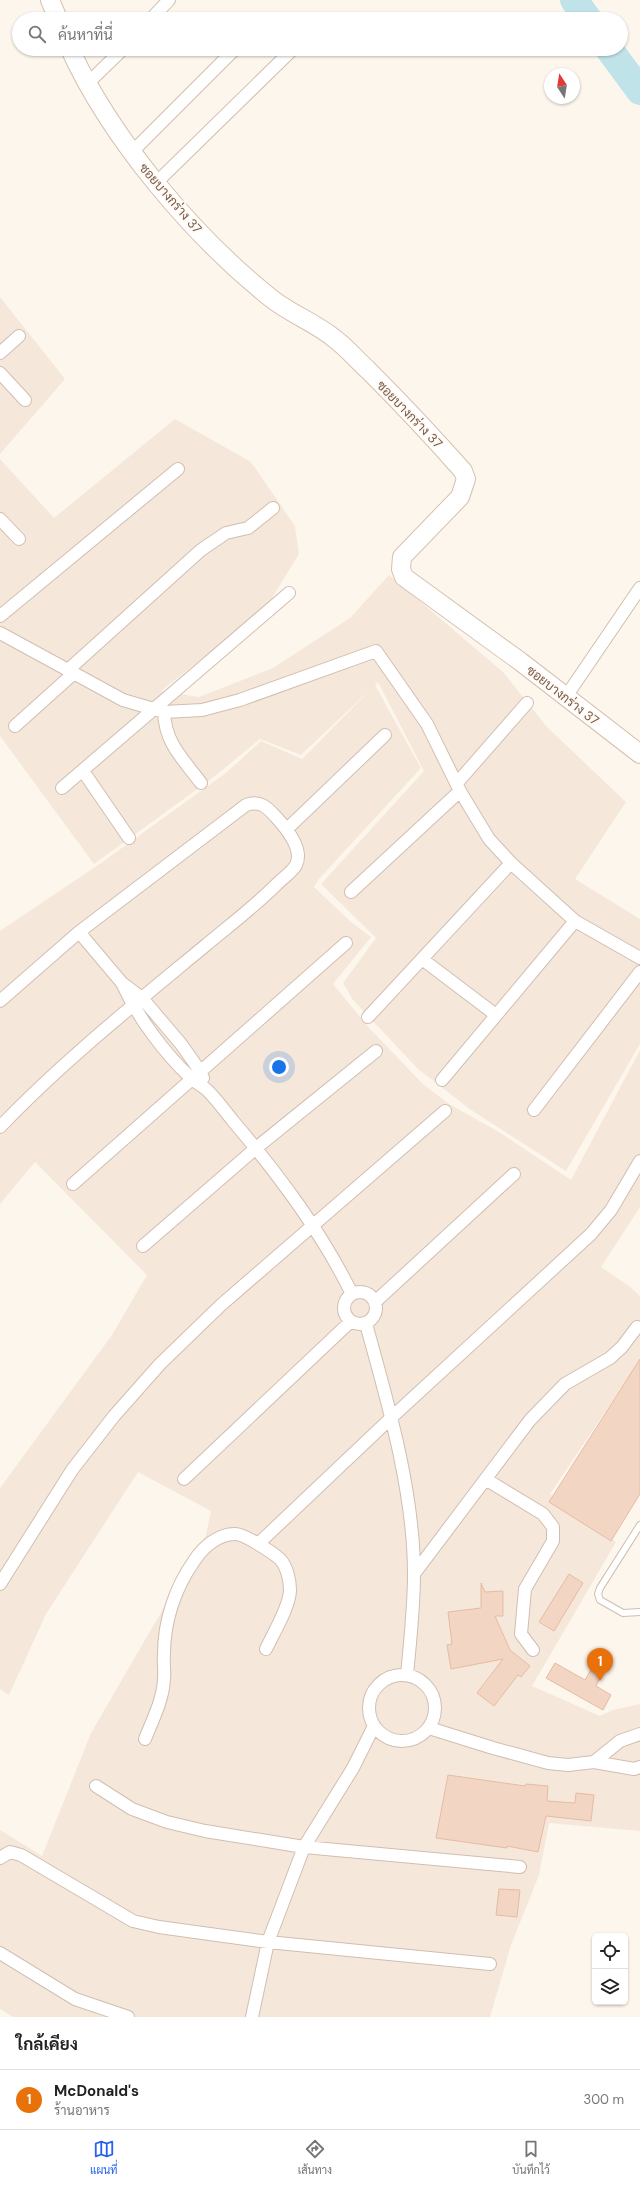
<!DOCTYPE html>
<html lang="th">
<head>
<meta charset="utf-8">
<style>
	:root { --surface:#fff; --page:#f2f2f2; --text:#222; --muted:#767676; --line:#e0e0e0; --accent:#2563eb }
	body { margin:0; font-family:"DM Sans",Sarabun,sans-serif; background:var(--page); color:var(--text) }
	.controls { position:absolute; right:12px; bottom:12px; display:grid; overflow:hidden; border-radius:6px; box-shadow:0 1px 3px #0004 }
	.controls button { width:36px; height:36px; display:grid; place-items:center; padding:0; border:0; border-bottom:1px solid var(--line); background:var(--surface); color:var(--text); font:20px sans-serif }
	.compass { position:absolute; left:544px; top:68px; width:36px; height:36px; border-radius:50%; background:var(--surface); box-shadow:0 1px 3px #0004; rotate:348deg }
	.you { position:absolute; left:279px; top:1067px; width:14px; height:14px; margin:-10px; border:3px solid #fff; border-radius:50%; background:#1a73e8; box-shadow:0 0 0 6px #1a73e833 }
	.badge { display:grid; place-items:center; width:26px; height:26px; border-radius:50%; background:var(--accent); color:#fff; font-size:13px; font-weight:700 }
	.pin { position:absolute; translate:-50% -33px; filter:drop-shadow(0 1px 2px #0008) }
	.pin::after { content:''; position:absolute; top:21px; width:14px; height:12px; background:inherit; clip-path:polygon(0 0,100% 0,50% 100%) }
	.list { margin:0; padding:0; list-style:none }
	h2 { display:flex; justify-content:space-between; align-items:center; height:52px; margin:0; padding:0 16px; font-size:17px }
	h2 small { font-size:13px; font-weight:400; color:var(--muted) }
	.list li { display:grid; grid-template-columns:26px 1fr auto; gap:12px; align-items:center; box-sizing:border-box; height:60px; padding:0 16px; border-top:1px solid var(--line) }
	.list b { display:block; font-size:15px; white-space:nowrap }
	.list p { margin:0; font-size:13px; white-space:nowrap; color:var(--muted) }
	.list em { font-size:13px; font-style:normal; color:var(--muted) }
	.icon { flex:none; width:22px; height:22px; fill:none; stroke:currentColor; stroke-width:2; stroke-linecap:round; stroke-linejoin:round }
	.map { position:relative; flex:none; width:640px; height:2017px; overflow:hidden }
	.search { position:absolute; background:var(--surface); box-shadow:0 1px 3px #0004; left:12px; right:12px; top:12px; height:44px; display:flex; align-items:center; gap:10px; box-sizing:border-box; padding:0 14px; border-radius:22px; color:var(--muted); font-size:15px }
	.sheet { height:112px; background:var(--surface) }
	nav { display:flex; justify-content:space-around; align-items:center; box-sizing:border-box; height:56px; border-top:1px solid var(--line); background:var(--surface); font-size:11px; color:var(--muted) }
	nav a { display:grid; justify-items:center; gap:2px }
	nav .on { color:var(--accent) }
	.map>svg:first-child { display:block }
	.residential { fill:#f5e8da }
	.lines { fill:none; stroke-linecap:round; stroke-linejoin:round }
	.river { stroke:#bfe3e8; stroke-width:28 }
	.building { fill:#f3d5c3; stroke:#e6bba3 }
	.lane-casing { stroke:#d1beb0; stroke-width:8 }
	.street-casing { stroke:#d1beb0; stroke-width:14 }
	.secondary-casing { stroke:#d6c0b0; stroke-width:20 }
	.lane { stroke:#fff; stroke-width:6 }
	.street { stroke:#fff; stroke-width:12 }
	.secondary { stroke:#fff; stroke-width:18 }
	.labels { text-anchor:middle; stroke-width:3.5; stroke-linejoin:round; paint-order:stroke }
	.street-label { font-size:13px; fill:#7a5c4d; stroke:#fffaf3 }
</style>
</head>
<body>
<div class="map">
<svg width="640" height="2017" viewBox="0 0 640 2017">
	<rect width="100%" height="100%" fill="#fdf6ec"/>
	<path class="residential" d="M0 297 65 379 0 454Z
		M175 419 251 462 295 526 299 554 267 606 161 691 199 697 273 668 350 618 389 575 503 672 547 727 626 802 575 879 640 919V1044L566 1171 471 1110 418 1069 353 1000 343 983 376 938 321 884 424 771 378 682 375 685 421 768 318 880 314 887 351 922 371 937 333 984 371 1030 423 1084 449 1104 499 1132 571 1180 640 1050V1207L601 1267 629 1286 640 1296V1360L550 1494 616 1542 532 1686 600 1716 613 1710 640 1704V1831L549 1823 539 1875 511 1945 490 2017H13L0 2009V1830L42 1856 91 1733 206 1535 211 1511 138 1472 46 1614 9 1695 0 1689V1488L112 1335 147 1275 35 1162 0 1204V931L101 863 227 772 261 741 302 759 371 689 301 755 260 739 210 780 94 864 0 736V459L54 518Z"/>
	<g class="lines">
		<path class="river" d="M574 0 588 19
			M609 49 640 91"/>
	</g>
	<path class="building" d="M640 1359V1494L611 1541 549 1502Z
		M569 1574 583 1583 554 1631 539 1622Z
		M481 1583 485 1592 503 1591V1616H495L510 1650 530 1666 521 1677 518 1675 494 1706 477 1693 503 1659 451 1669 447 1645 452 1644 448 1612 481 1608Z
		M555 1663 585 1680 592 1668 602 1674 596 1686 611 1695 603 1710 546 1678Z
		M448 1775 525 1786 526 1784 548 1786 547 1801 575 1803 576 1793 594 1795 591 1821 546 1816 538 1852 507 1846V1848L436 1838Z
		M499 1889 520 1890 517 1917 496 1915Z"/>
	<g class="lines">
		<g class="lane-casing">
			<path id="lane" d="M640 1525 600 1588 598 1594 600 1600 623 1613 640 1612"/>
		</g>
		<g class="street-casing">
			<path id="street" d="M151 19 169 0
				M88 83 123 49
				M132 152 235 49
				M157 182 293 49
				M0 353 19 336
				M0 373 25 400
				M0 519 19 539
				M0 616 178 469
				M0 633 123 700 164 712 202 710 240 700 376 651 427 724 460 791 489 839 511 863 575 921 640 958
				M68 670 201 550 226 533 248 528 273 508
				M565 698 640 588
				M164 712C165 743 183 759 201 783
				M15 726 74 673
				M83 771 129 838
				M457 783 527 703
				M62 788 289 593
				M287 829 385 735
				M351 892 460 791
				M79 932 122 983 142 998 181 1044 200 1071 203 1078
				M422 959 496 1015
				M122 983C137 1016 164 1053 191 1078 196 1083 203 1086 208 1091 217 1100 225 1111 233 1121 279 1175 321 1231 352 1294
				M0 1001 79 932 246 805C260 800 267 807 276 817 286 828 304 849 296 865 292 872 283 878 277 884 255 906 230 925 206 945 136 1003 63 1061 0 1127
				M368 1017 511 863
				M442 1080 575 921
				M534 1110 640 972
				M73 1184 346 943
				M143 1246 256 1148 376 1051
				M344 1308a16 16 0 1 1 32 0a16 16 0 1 1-32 0Z
				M375 1302 514 1174
				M366 1324C388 1403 414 1492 414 1574 414 1608 410 1642 407 1675
				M184 1479 350 1322
				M487 1480 543 1514 553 1527V1541L525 1589 521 1634 533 1650
				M258 1544 392 1417 591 1234 611 1210 640 1161
				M414 1574 530 1420 565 1384 610 1358 622 1347 637 1327
				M0 1584 72 1470 114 1416 160 1364 221 1305 445 1111
				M369 1708a33 33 0 1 1 66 0a33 33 0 1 1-66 0Z
				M429 1728 493 1748 548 1763 568 1765 594 1762 634 1769 640 1767
				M145 1739C153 1719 163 1700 164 1679 165 1671 163 1662 164 1654 164 1621 175 1588 194 1561 203 1547 218 1534 235 1534 245 1534 273 1553 280 1559 287 1567 290 1580 290 1590 290 1606 273 1634 266 1649
				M594 1762 620 1741 640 1734
				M96 1786 132 1809 167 1822 205 1831 304 1847 520 1867
				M0 1858 10 1852 21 1855 133 1921 159 1927 268 1942 490 1964
				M0 1953 75 1999 128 2017
				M252 2017 268 1942 304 1847 353 1768 374 1726"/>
		</g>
		<g class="secondary-casing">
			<path id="secondary" d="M50 0 58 19
				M70 49C111 139 194 237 272 299 291 314 316 323 335 339 347 348 357 360 368 370 401 403 432 436 463 471L466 479 460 497 402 557 401 569 404 577 521 662 640 754"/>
		</g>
		<use href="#lane" class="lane"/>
		<use href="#street" class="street"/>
		<use href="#secondary" class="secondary"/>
	</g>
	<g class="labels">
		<g class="street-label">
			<text transform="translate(171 198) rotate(49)" y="5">ซอยบางกร่าง 37</text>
			<text transform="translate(410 414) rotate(46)" y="5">ซอยบางกร่าง 37</text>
			<text transform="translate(563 695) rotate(38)" y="5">ซอยบางกร่าง 37</text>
		</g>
	</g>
</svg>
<div class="controls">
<button><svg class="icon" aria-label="locate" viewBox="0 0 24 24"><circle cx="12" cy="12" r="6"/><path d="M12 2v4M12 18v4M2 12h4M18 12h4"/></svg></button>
<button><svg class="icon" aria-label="layers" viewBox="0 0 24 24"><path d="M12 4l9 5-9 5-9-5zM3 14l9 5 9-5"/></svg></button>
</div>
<svg class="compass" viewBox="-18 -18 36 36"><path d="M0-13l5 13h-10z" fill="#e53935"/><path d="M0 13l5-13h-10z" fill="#767676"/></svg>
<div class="you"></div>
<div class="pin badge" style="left:600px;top:1681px;background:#e8710a">1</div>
<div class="search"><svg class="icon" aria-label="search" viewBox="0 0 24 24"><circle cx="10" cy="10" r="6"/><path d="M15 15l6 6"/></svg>ค้นหาที่นี่</div>
</div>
<section class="sheet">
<h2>ใกล้เคียง<small></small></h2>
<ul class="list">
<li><span class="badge" style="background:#e8710a">1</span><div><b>McDonald's</b><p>ร้านอาหาร</p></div><em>300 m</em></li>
</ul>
</section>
<nav>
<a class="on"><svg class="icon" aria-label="map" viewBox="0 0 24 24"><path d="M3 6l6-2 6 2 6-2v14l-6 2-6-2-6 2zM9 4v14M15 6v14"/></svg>แผนที่</a>
<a><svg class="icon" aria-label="directions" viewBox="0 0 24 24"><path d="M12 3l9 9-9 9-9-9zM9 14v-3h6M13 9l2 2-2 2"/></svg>เส้นทาง</a>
<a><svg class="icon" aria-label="saved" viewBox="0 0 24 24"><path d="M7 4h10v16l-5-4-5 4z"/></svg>บันทึกไว้</a>
</nav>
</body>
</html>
